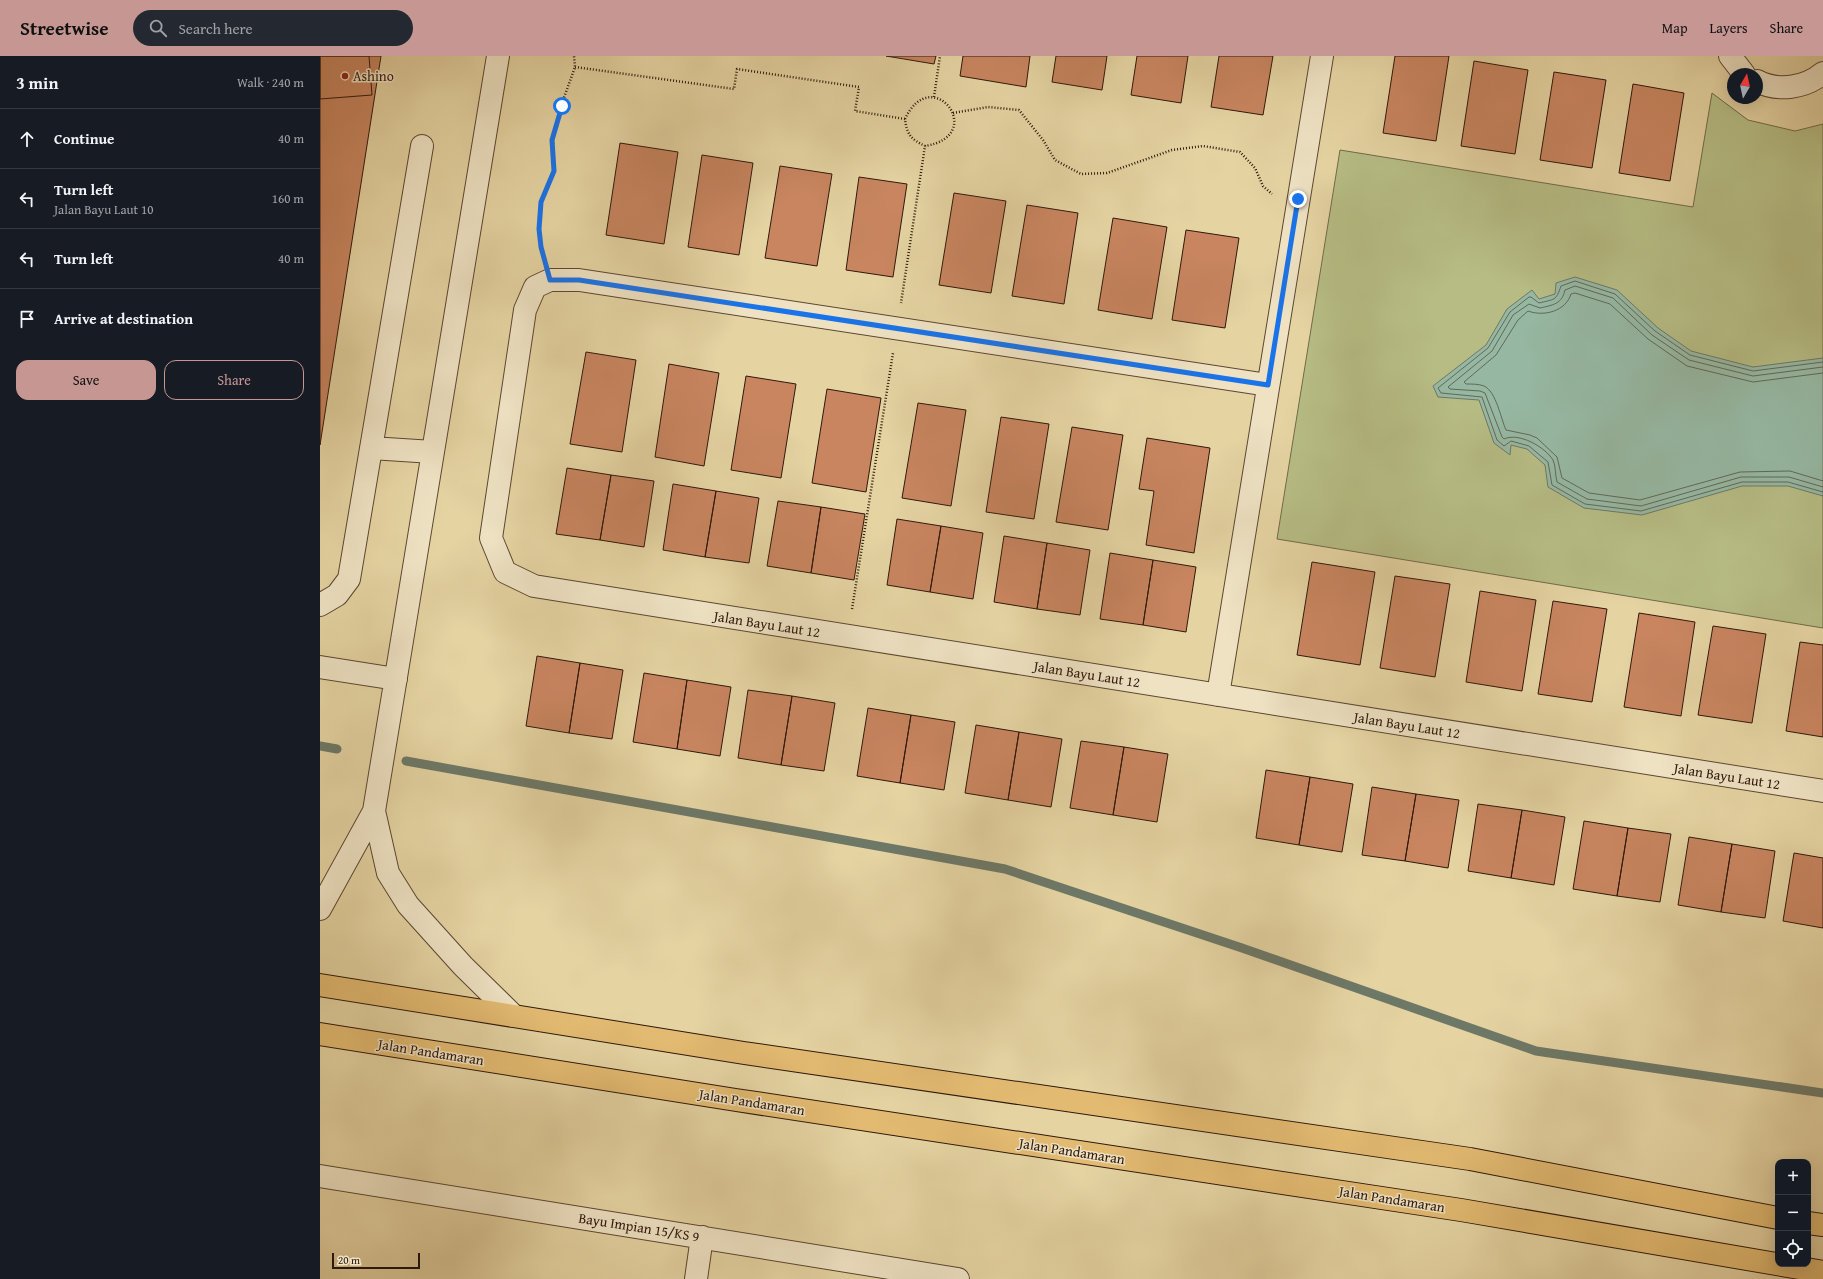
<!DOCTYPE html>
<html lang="en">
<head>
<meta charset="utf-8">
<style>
	:root { --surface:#171b24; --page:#242831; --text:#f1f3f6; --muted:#9ea1a6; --line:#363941; --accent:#c59692 }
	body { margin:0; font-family:"Gentium Book Plus",serif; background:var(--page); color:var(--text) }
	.controls { position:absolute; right:12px; bottom:12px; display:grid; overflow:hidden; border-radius:8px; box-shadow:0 4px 16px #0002 }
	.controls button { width:36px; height:36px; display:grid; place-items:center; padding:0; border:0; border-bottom:1px solid var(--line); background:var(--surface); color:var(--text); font:20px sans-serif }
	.compass { position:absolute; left:1407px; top:12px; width:36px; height:36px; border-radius:50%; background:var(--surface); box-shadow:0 4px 16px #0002; rotate:9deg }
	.scale { position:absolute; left:12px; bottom:10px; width:88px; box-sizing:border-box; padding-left:4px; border:2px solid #2f180c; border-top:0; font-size:11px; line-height:14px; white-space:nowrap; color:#2f180c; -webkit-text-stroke:3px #eee2c3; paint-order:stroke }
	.stop { position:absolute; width:12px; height:12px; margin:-9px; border:3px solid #1a73e8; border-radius:50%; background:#fff }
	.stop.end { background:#1a73e8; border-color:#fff; box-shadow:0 1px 4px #0008 }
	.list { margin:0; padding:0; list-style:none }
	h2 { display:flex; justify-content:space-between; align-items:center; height:52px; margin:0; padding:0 16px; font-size:17px }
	h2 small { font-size:13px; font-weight:400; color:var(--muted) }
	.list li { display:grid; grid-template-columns:26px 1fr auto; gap:12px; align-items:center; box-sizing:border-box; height:60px; padding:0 16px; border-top:1px solid var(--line) }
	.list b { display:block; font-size:15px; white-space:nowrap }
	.list p { margin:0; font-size:13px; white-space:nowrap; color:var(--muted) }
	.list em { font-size:13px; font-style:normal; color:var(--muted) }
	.actions { display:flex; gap:8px; padding:12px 16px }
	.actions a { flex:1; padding:9px 0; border:1px solid var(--accent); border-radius:12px; text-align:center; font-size:14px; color:var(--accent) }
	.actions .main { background:var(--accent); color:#111 }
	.icon { flex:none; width:22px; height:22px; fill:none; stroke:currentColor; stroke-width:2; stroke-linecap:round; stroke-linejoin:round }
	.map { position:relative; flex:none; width:1503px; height:1223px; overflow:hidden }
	header { display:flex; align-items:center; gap:24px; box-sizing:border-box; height:56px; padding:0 20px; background:var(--accent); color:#111 }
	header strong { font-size:19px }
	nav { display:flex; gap:22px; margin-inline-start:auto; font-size:14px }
	.search { width:280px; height:36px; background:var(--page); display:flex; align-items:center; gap:10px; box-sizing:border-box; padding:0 14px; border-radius:22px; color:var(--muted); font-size:15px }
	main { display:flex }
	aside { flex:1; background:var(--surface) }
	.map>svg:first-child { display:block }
	.green { fill:#b6bc84; stroke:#726a48 }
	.water { fill:#96b8a3; stroke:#6d7867 }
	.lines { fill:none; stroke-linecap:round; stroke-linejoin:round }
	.shore { stroke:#626858; stroke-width:1 }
	.stream { stroke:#6d7867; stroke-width:9 }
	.building { fill:#c88560; stroke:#2f180c }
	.minor-casing { stroke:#5c4732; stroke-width:24 }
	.major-casing { stroke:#2f180c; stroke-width:24 }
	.path { stroke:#2f180c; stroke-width:2.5; stroke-dasharray:1 2; stroke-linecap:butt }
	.minor { stroke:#eee2c3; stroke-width:22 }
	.major { stroke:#e2ba71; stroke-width:22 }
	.route { stroke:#1a73e8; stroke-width:5 }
	.poi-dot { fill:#8f2418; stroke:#eee2c3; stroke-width:1.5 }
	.labels { text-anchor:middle; stroke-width:3; stroke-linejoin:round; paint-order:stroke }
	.poi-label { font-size:14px; fill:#2f180c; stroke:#eee2c3; text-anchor:start }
	.street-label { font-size:14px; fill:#2f180c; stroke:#eee2c3 }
</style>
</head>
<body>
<header>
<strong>Streetwise</strong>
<div class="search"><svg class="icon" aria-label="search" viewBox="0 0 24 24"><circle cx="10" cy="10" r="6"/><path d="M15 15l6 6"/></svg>Search here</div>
<nav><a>Map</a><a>Layers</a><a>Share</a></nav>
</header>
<main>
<aside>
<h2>3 min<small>Walk · 240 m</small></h2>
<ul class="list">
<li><svg class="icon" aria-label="ahead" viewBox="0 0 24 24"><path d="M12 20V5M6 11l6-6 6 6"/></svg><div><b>Continue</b></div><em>40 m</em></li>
<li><svg class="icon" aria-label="left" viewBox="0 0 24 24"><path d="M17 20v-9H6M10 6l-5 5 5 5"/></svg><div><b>Turn left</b><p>Jalan Bayu Laut 10</p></div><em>160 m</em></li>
<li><svg class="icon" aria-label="left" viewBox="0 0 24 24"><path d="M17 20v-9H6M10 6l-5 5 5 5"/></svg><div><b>Turn left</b></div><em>40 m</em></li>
<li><svg class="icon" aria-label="arrive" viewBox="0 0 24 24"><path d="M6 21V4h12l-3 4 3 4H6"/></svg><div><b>Arrive at destination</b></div></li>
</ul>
<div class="actions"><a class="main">Save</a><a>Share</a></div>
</aside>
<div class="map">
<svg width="1503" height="1223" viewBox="0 0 1503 1223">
	<rect width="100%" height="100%" fill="#e5d3a2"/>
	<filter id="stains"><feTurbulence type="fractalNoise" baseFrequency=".005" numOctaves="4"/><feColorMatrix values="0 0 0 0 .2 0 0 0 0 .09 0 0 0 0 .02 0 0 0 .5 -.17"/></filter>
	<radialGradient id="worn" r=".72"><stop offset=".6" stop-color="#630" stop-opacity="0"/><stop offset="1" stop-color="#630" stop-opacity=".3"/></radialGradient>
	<path class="green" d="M1392 37 1428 64 1475 75 1503 68V572L957 483 1020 94 1373 151Z"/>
	<path class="water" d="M1255 221 1297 234 1338 272 1371 295 1433 311 1503 302V440L1468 430H1422L1322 459 1264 452 1228 431 1225 409 1207 393 1191 389 1190 399 1174 387 1159 344 1118 341 1113 330 1166 289 1187 253 1212 234 1219 243 1235 238 1236 227Z"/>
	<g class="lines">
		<path class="shore" d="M1503 306 1433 315 1370 299 1335 275 1295 238 1255 225 1241 230C1236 245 1235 243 1219 247L1211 241H1209L1190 256 1168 292 1118 332 1121 337 1162 341 1177 384 1184 390 1191 385 1209 390 1228 406 1232 429 1265 448 1321 455 1422 426H1468L1503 436
			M1503 311 1433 320 1369 304 1332 279 1293 242 1255 230 1245 234C1242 248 1233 249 1220 252L1209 248 1193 259 1172 295 1128 331 1130 333 1160 335 1165 337 1182 381 1184 383C1199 376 1225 391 1233 404 1236 410 1235 419 1237 426L1267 443 1321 450 1421 421H1469L1503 431
			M1503 317 1433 326 1367 310 1328 283 1290 248 1255 237 1251 238C1246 255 1224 261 1208 255L1198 264 1176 299 1144 326 1146 328C1152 328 1159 328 1164 330 1176 335 1181 363 1186 374L1210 379 1217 382 1237 401 1242 422 1269 437 1320 444 1420 416 1470 415 1503 425"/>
		<path class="stream" d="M0 690 17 693
			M86 705 685 813 922 892 1216 995 1503 1037"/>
	</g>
	<path class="building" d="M0 0H49L52 39 0 43Z
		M0 0H61L0 389Z
		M566 0H616L614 8Z
		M643 0H710L706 31 640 20Z
		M736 0H787L782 34 732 26Z
		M817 0H868L861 47 811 39Z
		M899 0H953L943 59 891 51Z
		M1075 0H1129L1116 85 1063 77Z
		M1154 5 1208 14 1195 98 1141 90Z
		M1234 16 1286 24 1272 112 1220 104Z
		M1313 28 1364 37 1350 125 1299 117Z
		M300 87 358 96 344 188 286 179Z
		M382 99 433 107 419 199 368 191Z
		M460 110 512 118 497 210 445 202Z
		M539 121 587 128 573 221 526 214Z
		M634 137 686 145 671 237 619 229Z
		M707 149 758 157 744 248 692 240Z
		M793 162 847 171 832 263 778 254Z
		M866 174 919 182 905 272 852 264Z
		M266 296 316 304 302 396 250 388Z
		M349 308 399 317 384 410 335 401Z
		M426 320 476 328 461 422 411 414Z
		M507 333 561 342 546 436 492 427Z
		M598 347 646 354 631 450 582 442Z
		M681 361 729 368 714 463 666 456Z
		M752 371 803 379 788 474 736 466Z
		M827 382 890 392 874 497 826 489 834 435 819 433Z
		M247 412 291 419 280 484 236 478Z
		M291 419 334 425 324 491 280 484Z
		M353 428 396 435 385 501 343 494Z
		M396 435 439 442 429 507 385 501Z
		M458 445 501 451 491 517 447 510Z
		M501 451 545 458 534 524 491 517Z
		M577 463 621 470 610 536 567 529Z
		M621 470 663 477 653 543 610 536Z
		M684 480 727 487 717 553 674 546Z
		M727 487 770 494 760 559 717 553Z
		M790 497 833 504 823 569 780 563Z
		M833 504 876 511 866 576 823 569Z
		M992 506 1055 516 1040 609 977 599Z
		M1075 520 1130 528 1115 621 1060 612Z
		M1160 535 1216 544 1202 635 1146 626Z
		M1233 545 1287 553 1272 646 1218 638Z
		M1319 557 1375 566 1361 660 1304 651Z
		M1393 570 1446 578 1432 667 1378 659Z
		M1480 586 1503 589V681L1466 675Z
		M217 600 260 607 249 677 206 670Z
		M260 607 303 614 292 683 249 677Z
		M324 617 367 624 357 693 313 686Z
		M367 624 411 631 400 700 357 693Z
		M428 634 472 640 461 709 418 702Z
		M472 640 515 647 504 715 461 709Z
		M548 652 591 659 580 727 537 720Z
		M591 659 635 666 624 734 580 727Z
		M656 669 699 676 688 744 645 737Z
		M699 676 742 683 731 751 688 744Z
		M761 685 804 691 793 759 750 752Z
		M804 691 848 698 837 766 793 759Z
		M946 714 990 721 979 789 936 782Z
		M990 721 1033 728 1022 796 979 789Z
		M1052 731 1096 738 1085 805 1042 799Z
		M1096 738 1139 744 1128 812 1085 805Z
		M1158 748 1202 754 1191 822 1148 815Z
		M1202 754 1245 761 1234 829 1191 822Z
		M1264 765 1308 772 1297 840 1253 833Z
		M1308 772 1351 778 1340 846 1297 840Z
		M1369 781 1412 788 1401 856 1358 849Z
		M1412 788 1455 795 1445 862 1401 856Z
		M1474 797 1503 802V872L1463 865Z"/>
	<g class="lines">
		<g class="minor-casing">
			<path id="minor" d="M1410 0 1424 18
				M1437 25C1458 36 1485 32 1503 17
				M948 329 259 224H230L215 231 205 254 171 482 185 516 214 530 1503 735
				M51 392 113 396
				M0 549 17 539 29 523 102 90
				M0 611 76 623
				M898 639 1002 0
				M54 755 68 817 88 849 143 910 194 960
				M0 853 54 755 178 0
				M0 1120 638 1223
				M376 1223 382 1181"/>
		</g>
		<g class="major-casing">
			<path id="major" d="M0 929 424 997 1150 1103 1458 1162
				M0 978 416 1044 1141 1154 1503 1216
				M1488 1167 1503 1169"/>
		</g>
		<path class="path" d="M255 11 414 33 417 13 539 31 535 55 585 63C587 79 591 83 605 90L581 247
			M614 41 620 0
			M633 57 668 51 699 54 723 84 735 104 761 118 787 117 852 94 883 90 920 96 935 112 943 130 952 138
			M585 63C612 5 669 80 605 90
			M223 199 219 173 221 146 234 115 233 84 241 50 255 11 254 0
			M532 553 573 297"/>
		<use href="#minor" class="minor"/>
		<use href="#major" class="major"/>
	</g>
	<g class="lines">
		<path class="route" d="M242 50 232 84 234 115 221 146 219 173 221 191 230 224H259L948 329 978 143"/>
	</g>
	<circle class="poi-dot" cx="25" cy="20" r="4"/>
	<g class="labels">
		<g class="poi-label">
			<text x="33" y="25">Ashino</text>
		</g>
		<g class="street-label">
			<text transform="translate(447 568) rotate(9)" y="5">Jalan Bayu Laut 12</text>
			<text transform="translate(767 618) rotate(9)" y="5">Jalan Bayu Laut 12</text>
			<text transform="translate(1087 669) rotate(9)" y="5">Jalan Bayu Laut 12</text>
			<text transform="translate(1407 720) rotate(9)" y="5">Jalan Bayu Laut 12</text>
			<text transform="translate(111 996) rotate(9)" y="5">Jalan Pandamaran</text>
			<text transform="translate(432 1046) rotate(9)" y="5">Jalan Pandamaran</text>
			<text transform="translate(752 1095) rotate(9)" y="5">Jalan Pandamaran</text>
			<text transform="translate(1072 1143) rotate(9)" y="5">Jalan Pandamaran</text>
			<text transform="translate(319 1171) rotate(9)" y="5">Bayu Impian 15/KS 9</text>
		</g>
	</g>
	<rect width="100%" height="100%" filter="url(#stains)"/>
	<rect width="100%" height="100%" fill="url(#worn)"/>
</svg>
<div class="controls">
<button>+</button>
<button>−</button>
<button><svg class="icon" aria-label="locate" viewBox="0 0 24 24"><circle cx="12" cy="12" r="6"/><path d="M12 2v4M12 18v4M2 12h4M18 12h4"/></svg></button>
</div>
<svg class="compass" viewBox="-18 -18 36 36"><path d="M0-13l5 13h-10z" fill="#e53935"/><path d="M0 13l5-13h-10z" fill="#9ea1a6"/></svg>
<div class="scale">20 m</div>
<div class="stop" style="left:242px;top:50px"></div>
<div class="stop end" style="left:978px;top:143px"></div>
</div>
</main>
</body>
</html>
